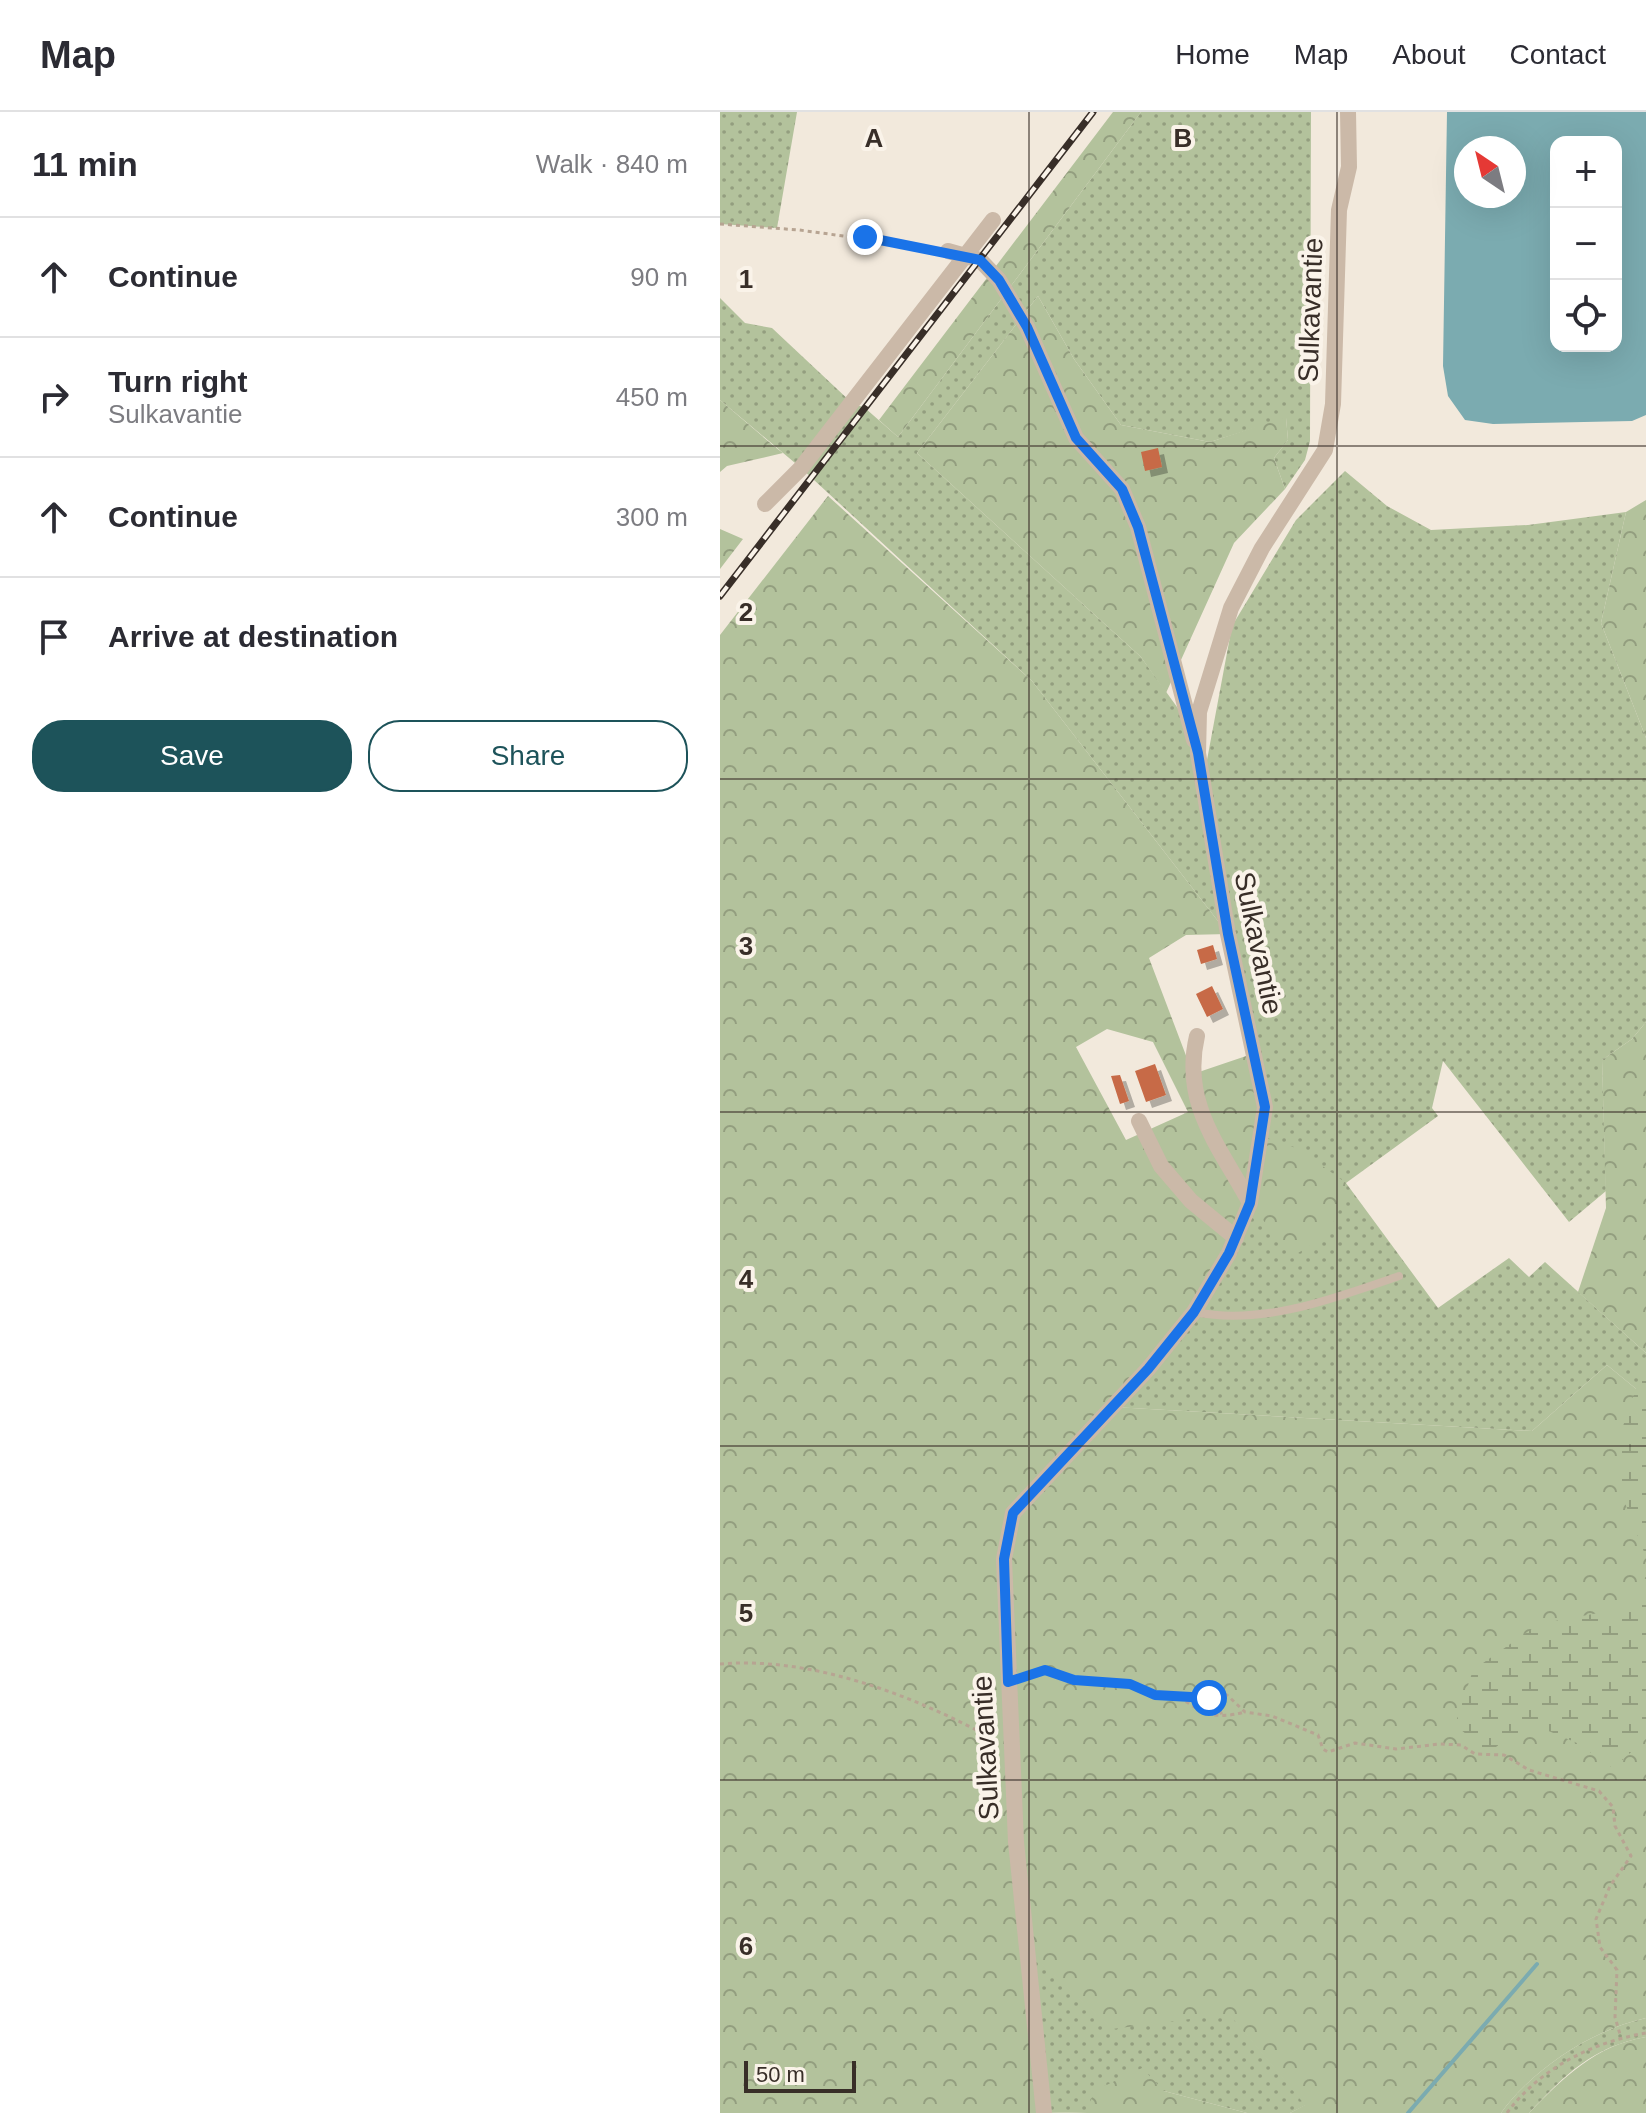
<!DOCTYPE html>
<html lang="en">
<head>
<meta charset="utf-8">
<style>
	:root { --surface:#fff; --page:#f2f2f3; --text:#2b2b33; --muted:#7c7c81; --line:#e1e1e2; --accent:#1d535a }
	body { margin:0; font-family:Helvetica,sans-serif; background:var(--page); color:var(--text) }
	.controls { position:absolute; right:24px; top:24px; display:grid; overflow:hidden; border-radius:16px; box-shadow:0 8px 32px #0002 }
	.controls button { width:72px; height:72px; display:grid; place-items:center; padding:0; border:0; border-bottom:2px solid var(--line); background:var(--surface); color:var(--text); font:40px sans-serif }
	.compass { position:absolute; left:734px; top:24px; width:72px; height:72px; border-radius:50%; background:var(--surface); box-shadow:0 8px 32px #0002; rotate:325deg }
	.scale { position:absolute; left:24px; bottom:20px; width:112px; box-sizing:border-box; padding-left:8px; border:4px solid #382e28; border-top:0; font-size:22px; line-height:28px; white-space:nowrap; color:#382e28; -webkit-text-stroke:6px #faf3e9; paint-order:stroke }
	.stop { position:absolute; width:24px; height:24px; margin:-18px; border:6px solid #1a73e8; border-radius:50%; background:#fff }
	.stop.end { background:#1a73e8; border-color:#fff; box-shadow:0 2px 8px #0008 }
	.list { margin:0; padding:0; list-style:none }
	h2 { display:flex; justify-content:space-between; align-items:center; height:104px; margin:0; padding:0 32px; font-size:34px }
	h2 small { font-size:26px; font-weight:400; color:var(--muted) }
	.list li { display:grid; grid-template-columns:52px 1fr auto; gap:24px; align-items:center; box-sizing:border-box; height:120px; padding:0 32px; border-top:2px solid var(--line) }
	.list b { display:block; font-size:30px; white-space:nowrap }
	.list p { margin:0; font-size:26px; white-space:nowrap; color:var(--muted) }
	.list em { font-size:26px; font-style:normal; color:var(--muted) }
	.actions { display:flex; gap:16px; padding:24px 32px }
	.actions a { flex:1; padding:18px 0; border:2px solid var(--accent); border-radius:32px; text-align:center; font-size:28px; color:var(--accent) }
	.actions .main { background:var(--accent); color:#fff }
	.icon { flex:none; width:44px; height:44px; fill:none; stroke:currentColor; stroke-width:2; stroke-linecap:round; stroke-linejoin:round }
	.map { position:relative; flex:none; width:926px; height:2001px; overflow:hidden }
	header { display:flex; align-items:center; gap:48px; box-sizing:border-box; height:112px; padding:0 40px; background:var(--surface); border-bottom:2px solid var(--line) }
	header strong { font-size:38px }
	nav { display:flex; gap:44px; margin-inline-start:auto; font-size:28px }
	main { display:flex }
	aside { flex:1; background:var(--surface) }
	.map>svg:first-child { display:block }
	.green { fill:url(#green-dots) }
	.forest { fill:url(#forest-crowns); fill-rule:evenodd }
	.wetland { fill:url(#wetland-marsh) }
	.water { fill:#7babb0; fill-rule:evenodd }
	.lines { fill:none; stroke-linecap:round; stroke-linejoin:round }
	.stream { stroke:#7babb0; stroke-width:4 }
	.building { fill:#c76b46; filter:url(#shadow) }
	.path { stroke:#b7a492; stroke-width:3; stroke-dasharray:4 4; stroke-linecap:butt }
	.service { stroke:#cbb9a8; stroke-width:8 }
	.minor { stroke:#cbb9a8; stroke-width:16 }
	.rail-casing { stroke:#382e28; stroke-width:7 }
	.rail { stroke:#faf3e9; stroke-width:4; stroke-dasharray:12; stroke-linecap:butt }
	.route { stroke:#1a73e8; stroke-width:10 }
	.grid { fill:none; stroke:#382e28; stroke-width:2; stroke-opacity:0.55 }
	.labels { text-anchor:middle; stroke-width:8; stroke-linejoin:round; paint-order:stroke }
	.street-label { font-size:28px; fill:#382e28; stroke:#faf3e9 }
	.grid-label { font-size:26px; text-anchor:middle; font-weight:bold; fill:#382e28; stroke:#faf3e9; stroke-width:8; stroke-linejoin:round; paint-order:stroke }
</style>
</head>
<body>
<header>
<strong>Map</strong>
<nav><a>Home</a><a>Map</a><a>About</a><a>Contact</a></nav>
</header>
<main>
<aside>
<h2>11 min<small>Walk · 840 m</small></h2>
<ul class="list">
<li><svg class="icon" aria-label="ahead" viewBox="0 0 24 24"><path d="M12 20V5M6 11l6-6 6 6"/></svg><div><b>Continue</b></div><em>90 m</em></li>
<li><svg class="icon" aria-label="right" viewBox="0 0 24 24"><path d="M7 20v-9h11M14 6l5 5-5 5"/></svg><div><b>Turn right</b><p>Sulkavantie</p></div><em>450 m</em></li>
<li><svg class="icon" aria-label="ahead" viewBox="0 0 24 24"><path d="M12 20V5M6 11l6-6 6 6"/></svg><div><b>Continue</b></div><em>300 m</em></li>
<li><svg class="icon" aria-label="arrive" viewBox="0 0 24 24"><path d="M6 21V4h12l-3 4 3 4H6"/></svg><div><b>Arrive at destination</b></div></li>
</ul>
<div class="actions"><a class="main">Save</a><a>Share</a></div>
</aside>
<div class="map">
<svg width="926" height="2001" viewBox="0 0 926 2001">
	<defs>
		<pattern id="green-dots" width="8" height="8" patternUnits="userSpaceOnUse" patternTransform="scale(2)"><rect width="8" height="8" fill="#b3c29c"/><path d="M2 2h.1M6 6h.1" fill="none" stroke="#939e7f" stroke-width="1.8" stroke-linecap="round"/></pattern>
		<pattern id="forest-crowns" width="20" height="18" patternUnits="userSpaceOnUse" patternTransform="scale(2)"><rect width="20" height="18" fill="#b3c29c"/><path d="M2 6a3 3 0 1 1 6 0M12 15a3 3 0 1 1 6 0" fill="none" stroke="#939e7f"/></pattern>
		<pattern id="wetland-marsh" width="20" height="14" patternUnits="userSpaceOnUse" patternTransform="scale(2)"><rect width="20" height="14" fill="#b3c29c"/><path d="M1 5h8M5 5V1M11 12h8M15 12V8" fill="none" stroke="#939e7f"/></pattern>
		<filter id="shadow"><feDropShadow dx="6" dy="6" stdDeviation="0" flood-color="#0004"/></filter>
	</defs>
	<rect width="100%" height="100%" fill="#f2e9dc"/>
	<path class="green" d="M0 0H77L57 116 0 112Z
		M421 0H591L590 329 585 348 565 377 554 346 568 328 566 306 490 330 401 313 354 247 318 184 197 341 421 545 470 613 475 633 487 648 512 514 576 408 625 359 667 394 711 418 808 413 906 400 881 511 926 626V910L912 927 882 948 886 1079 849 1110 723 949 712 996 718 1004 626 1071 718 1196 789 1146 809 1165 825 1150 926 1241V1285L887 1253 812 1319 393 1295 543 1025 508 822 312 569 81 356 0 288V186L25 211 52 216 132 291 145 296 178 325Z
		M305 1836 392 1916 509 1901 586 1993 570 2001H527L444 1979 368 2000 324 2001Z
		M926 1906V1925C872 1935 846 1962 809 2001H781C814 1956 872 1918 926 1906Z"/>
	<path class="forest" d="M393 0H421L178 325 159 308Z
		M318 184 354 247 401 313 490 330 566 305 568 328 554 346 565 377 514 431 446 581 421 545 197 341Z
		M0 288 55 335 63 341 7 354 0 360Z
		M108 384 312 569 508 822 466 823 429 846 473 962 535 941 543 1025 579 1037 626 1071C618 1112 608 1125 571 1145L531 1092 509 1141 394 1295 812 1319 887 1253 926 1285V1906C872 1918 814 1956 781 2001H570L585 1993 509 1902 392 1917 305 1837 324 2001H0V523ZM387 917 433 930 468 1000 406 1028 356 935Z
		M926 388V626L881 511 906 400Z
		M0 417 23 427 0 457Z
		M926 910V1241L858 1180 886 1096 882 948 912 927Z
		M926 1925V2001H809C843 1966 876 1933 926 1925Z
		M422 1956 444 1979 527 2001H333L367 2000 374 1979Z"/>
	<path class="wetland" d="M926 1247V1445L900 1378 902 1317Z
		M926 1463V1627L893 1656 857 1631 812 1612 768 1640 735 1613 753 1558 819 1512 916 1494Z"/>
	<path class="water" d="M727 0H926V303L912 309 773 312 745 308 728 284 723 254ZM836 30H896V234H836ZM746 36H794V84H746Z"/>
	<g class="lines">
		<path class="stream" d="M688 2001 817 1852"/>
	</g>
	<path class="building" d="M438 336 442 355 425 359 421 340Z
		M493 833 497 847 481 852 477 838Z
		M492 874 503 897 487 905 476 882Z
		M435 952 446 983 426 990 415 959Z
		M400 963 409 989 400 992 391 964Z"/>
	<g class="lines">
		<path class="path" d="M0 112 79 118 213 136
			M0 1552C92 1544 195 1584 275 1628
			M302 1565 325 1558 354 1568 410 1572 435 1583 489 1586 507 1583 525 1600 552 1604 598 1623 603 1637 608 1640 635 1631 676 1637 720 1632 741 1633 755 1642 784 1643 809 1658 879 1679 893 1695 895 1714 911 1744 890 1774 876 1807 880 1835 897 1858 895 1905 901 1926
			M459 1585C485 1602 493 1608 525 1600
			M490 1586 504 1605
			M482 1600 494 1591
			M787 2001C820 1956 873 1930 926 1921"/>
		<path class="service" d="M475 1200C543 1214 615 1186 679 1164"/>
		<path class="minor" d="M228 139 260 148 279 168 307 215 356 326 402 377 418 415 474 628
			M45 392 81 356 273 108
			M477 924C461 992 500 1035 530 1091
			M419 1009 441 1054 471 1089 516 1126
			M324 2001 296 1730 284 1447 293 1401 428 1257 474 1200 509 1141 530 1091 545 995 508 822 478 641 479 600 511 496 542 436 605 338 613 292 619 98 629 55 628 0"/>
		<g class="rail-casing">
			<path id="rail" d="M0 484 373 0"/>
		</g>
		<use href="#rail" class="rail"/>
	</g>
	<g class="lines">
		<path class="route" d="M145 125 260 148 279 168 307 215 356 326 402 377 418 415 478 641 508 822 545 995 530 1091 509 1141 474 1200 428 1257 293 1401 284 1447 288 1570 325 1558 354 1568 410 1572 435 1583 489 1586"/>
	</g>
	<path class="grid" d="M309 0V2001M617 0V2001M0 334H926M0 667H926M0 1000H926M0 1334H926M0 1668H926"/>
	<g class="labels">
		<g class="street-label">
			<text transform="translate(590 198) rotate(-88)" y="10">Sulkavantie</text>
			<text transform="translate(539 831) rotate(78)" y="10">Sulkavantie</text>
			<text transform="translate(265 1636) rotate(-93)" y="10">Sulkavantie</text>
		</g>
	</g>
	<g class="grid-label">
		<text x="154" y="35">A</text>
		<text x="463" y="35">B</text>
		<text x="26" y="176">1</text>
		<text x="26" y="509">2</text>
		<text x="26" y="843">3</text>
		<text x="26" y="1176">4</text>
		<text x="26" y="1510">5</text>
		<text x="26" y="1843">6</text>
	</g>
</svg>
<div class="controls">
<button>+</button>
<button>−</button>
<button><svg class="icon" aria-label="locate" viewBox="0 0 24 24"><circle cx="12" cy="12" r="6"/><path d="M12 2v4M12 18v4M2 12h4M18 12h4"/></svg></button>
</div>
<svg class="compass" viewBox="-18 -18 36 36"><path d="M0-13l5 13h-10z" fill="#e53935"/><path d="M0 13l5-13h-10z" fill="#7c7c81"/></svg>
<div class="scale">50 m</div>
<div class="stop" style="left:489px;top:1586px"></div>
<div class="stop end" style="left:145px;top:125px"></div>
</div>
</main>
</body>
</html>
